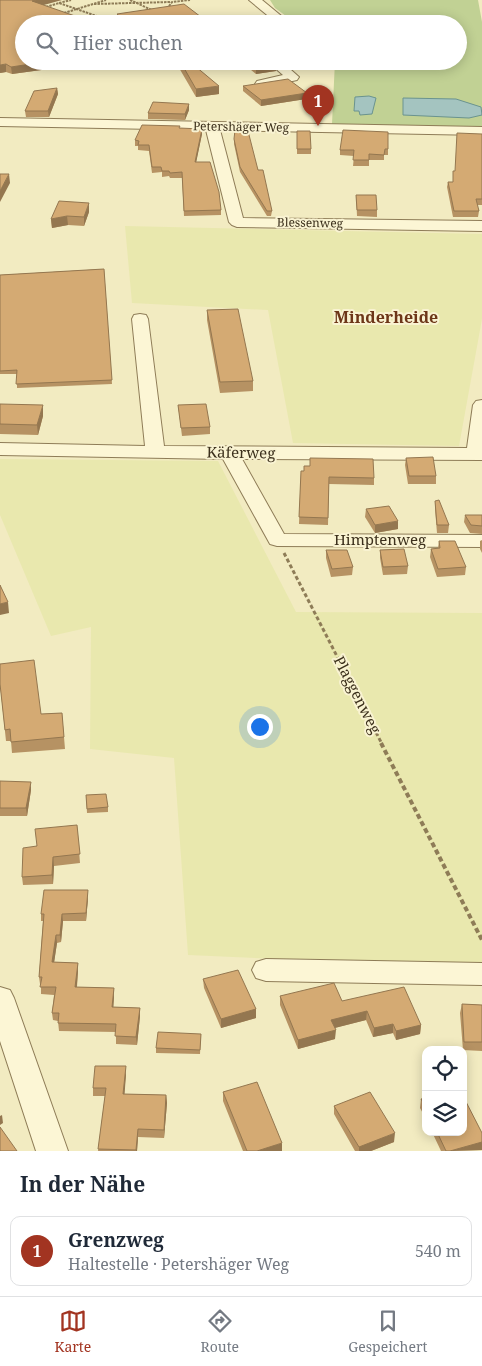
<!DOCTYPE html>
<html lang="de">
<head>
<meta charset="utf-8">
<style>
	:root { --surface:#fff; --page:#f6f6f7; --text:#1f2937; --muted:#747a83; --line:#e0e1e3; --accent:#a23421 }
	body { margin:0; font-family:"Noto Serif",serif; background:var(--page); color:var(--text) }
	.controls { position:absolute; right:15px; bottom:15px; display:grid; overflow:hidden; border-radius:10px; box-shadow:0 2px 12px #0003 }
	.controls button { width:45px; height:45px; display:grid; place-items:center; padding:0; border:0; border-bottom:1px solid var(--line); background:var(--surface); color:var(--text); font:25px sans-serif }
	.you { position:absolute; left:259px; top:726px; width:18px; height:18px; margin:-12px; border:4px solid #fff; border-radius:50%; background:#1a73e8; box-shadow:0 0 0 8px #1a73e833 }
	.badge { display:grid; place-items:center; width:32px; height:32px; border-radius:50%; background:var(--accent); color:#fff; font-size:16px; font-weight:700 }
	.pin { position:absolute; translate:-50% -41px; filter:drop-shadow(0 1px 2px #0008) }
	.pin::after { content:''; position:absolute; top:26px; width:18px; height:15px; background:inherit; clip-path:polygon(0 0,100% 0,50% 100%) }
	.list { margin:0; padding:0; list-style:none }
	h2 { display:flex; justify-content:space-between; align-items:center; height:65px; margin:0; padding:0 20px; font-size:21px }
	h2 small { font-size:16px; font-weight:400; color:var(--muted) }
	.list li { display:grid; grid-template-columns:32px 1fr auto; gap:15px; align-items:center; box-sizing:border-box; height:70px; margin:0 10px 10px; padding:0 10px; border:1px solid var(--line); border-radius:10px }
	.list b { display:block; font-size:19px; white-space:nowrap }
	.list p { margin:0; font-size:16px; white-space:nowrap; color:var(--muted) }
	.list em { font-size:16px; font-style:normal; color:var(--muted) }
	.icon { flex:none; width:28px; height:28px; fill:none; stroke:currentColor; stroke-width:2; stroke-linecap:round; stroke-linejoin:round }
	.map { position:relative; flex:none; width:482px; height:1151px; overflow:hidden }
	.search { position:absolute; background:var(--surface); box-shadow:0 2px 12px #0003; left:15px; right:15px; top:15px; height:55px; display:flex; align-items:center; gap:12px; box-sizing:border-box; padding:0 18px; border-radius:28px; color:var(--muted); font-size:19px }
	.sheet { height:145px; background:var(--surface) }
	nav { display:flex; justify-content:space-around; align-items:center; box-sizing:border-box; height:70px; border-top:1px solid var(--line); background:var(--surface); font-size:14px; color:var(--muted) }
	nav a { display:grid; justify-items:center; gap:2px }
	nav .on { color:var(--accent) }
	.map>svg:first-child { display:block }
	.farmland { fill:#e9e8ae }
	.green { fill:#c1d194 }
	.water { fill:#a4c4c0; stroke:#6a938f }
	.lines { fill:none; stroke-linecap:round; stroke-linejoin:round }
	.minor-casing { stroke:#8e7c57; stroke-width:2 }
	.path-far2 { stroke:#8e7c57; stroke-width:2; stroke-dasharray:2.5 1; stroke-linecap:butt }
	.path-far1 { stroke:#8e7c57; stroke-width:3; stroke-dasharray:4 2.5; stroke-linecap:butt }
	.path { stroke:#8e7c57; stroke-width:4; stroke-dasharray:5 3; stroke-linecap:butt }
	.minor { fill:#fcf6d5; fill-rule:evenodd }
	.wall { fill:#b69263 }
	.shaded-wall { fill:#947750 }
	.building { fill:#d4aa73; stroke:#947750 }
	.labels { text-anchor:middle; stroke-width:4; stroke-linejoin:round; paint-order:stroke }
	.far-street-label { font-size:12px; fill:#3c301c; stroke:#f9f3d2 }
	.street-label { font-size:15px; fill:#3c301c; stroke:#f9f3d2 }
	.far-district-label { font-size:16px; font-weight:bold; fill:#6d3618; stroke:#f9f3d2 }
</style>
</head>
<body>
<div class="map">
<svg width="482" height="1151" viewBox="0 0 482 1151">
	<rect width="100%" height="100%" fill="#f2ebc1"/>
	<path class="farmland" d="M125 226 482 234V319L459 446 293 443 268 310 132 303Z
		M0 459 218 461 296 612 482 613V968L188 955 174 758 90 749 91 627 51 636 0 515Z"/>
	<path class="green" d="M270 0H478L482 22V128L332 124 335 61H458V24H297L275 8Z"/>
	<path class="water" d="M369 96 376 98 372 114 360 115 359 111H354L355 97Z
		M403 98 456 99 481 107 482 115 469 118 403 115Z"/>
	<g class="lines">
		<g class="minor-casing">
			<path id="minor" d="M249 0H262L291 24H278Z
				M267 61H281L299 77 297 80 261 88 257 87 255 84 257 81 283 75Z
				M0 118 482 127V135L220 130 243 218 482 221V231L237 227 232 225 229 222 206 130 0 126Z
				M140 314 146 315 148 319 164 446 467 448 473 405 476 401 482 400V460L242 459 284 534 482 535V547L277 546 270 544 223 459 0 455V443L145 446 132 319 134 315Z
				M266 959 482 963V985L266 981 256 978 252 970 256 962Z
				M0 987 10 990 14 998 68 1151H36L0 1041Z"/>
		</g>
		<path class="path-far2" d="M130 0 154 11
			M59 3 71 0
			M94 4 171 2
			M46 7 59 3 111 21
			M167 9 172 2 190 0
			M64 13 106 0
			M96 24 120 19"/>
		<path class="path-far1" d="M284 553 382 744"/>
		<path class="path" d="M381 743 482 940"/>
		<use href="#minor" class="minor"/>
	</g>
	<path class="wall" d="M44 5 24 61H107L12 74 6 72 0 73Z
		M117 14 201 17 220 24H120L118 22Z
		M175 61H189L219 94 196 97Z
		M240 61H273L276 71 256 74Z
		M284 61H318L317 66 293 69Z
		M243 86 307 93 306 99 261 106 243 91Z
		M57 88 58 94 49 117H26L25 111Z
		M189 104V110L185 120 148 119V113Z
		M180 128 202 134 196 162 221 210V215L184 216 182 178H170L169 176 162 177V172L152 173 149 151 138 150V146H135V140Z
		M297 131 311 149V154H297Z
		M482 134V205H477L479 211 478 217H453L447 187 448 182H453L455 171Z
		M234 139 258 170 272 211 271 216H267L240 172 234 144Z
		M388 149V155H384V160H369V166H353L354 156 340 155V150Z
		M356 195 377 210V217L357 216Z
		M89 212 84 226 68 225 52 228 51 219Z
		M104 269 112 384 17 388V374H0V275Z
		M207 310 253 381V391L220 393 207 320Z
		M0 404 43 416 38 435 0 434Z
		M178 405 210 427V434L182 436Z
		M310 458 374 478V485L329 484 328 525 299 524 301 471H304L310 466Z
		M406 458 436 476V484H408L405 465Z
		M435 501 449 525 448 533H437L435 509Z
		M366 509 398 529 375 533 365 517Z
		M465 515H482V534L470 533 464 522Z
		M482 540V553L480 549V541Z
		M439 541 466 567 465 575 437 577 430 557 431 549 438 548Z
		M326 550 353 567 352 575 331 577 326 558Z
		M380 550 408 566 407 574 383 575 380 558Z
		M0 684 41 714 62 713 65 749 12 753 11 741H6Z
		M0 781 31 790 27 816H0Z
		M86 795 108 807V812L87 813Z
		M77 825 80 863 54 866 53 884 23 885 22 877 36 846Z
		M88 898 86 921H63L61 942 57 943 54 962 78 963V971L77 987 114 988V996L113 1007 140 1008V1016L137 1045 116 1044V1032L59 1031 58 1021 53 1020 52 1013 54 995 41 994V985L40 984 39 977 43 921H41V914Z
		M203 979 256 1009V1018L221 1028 204 988Z
		M280 996 342 1001 421 1025 420 1034 396 1040 393 1033 373 1037 366 1020 334 1028 335 1039 298 1049 280 1005Z
		M462 1004 482 1005V1051L463 1050 460 1013Z
		M201 1034 200 1054 156 1053V1048Z
		M126 1074 124 1094 166 1095 167 1103 164 1138 138 1137 137 1151H98L105 1096H93V1088Z
		M223 1092 282 1151H243L223 1101Z
		M426 1098V1119L420 1108 421 1099Z
		M334 1106 394 1142 371 1151H355L334 1114Z
		M432 1132H463L482 1133V1150L441 1151Z"/>
	<path class="shaded-wall" d="M36 0H62L33 8 32 1Z
		M51 61H107L12 74 11 67Z
		M296 61H318L317 66 293 69V62Z
		M6 64V72L0 73V65Z
		M276 64V71L256 74V67Z
		M219 86V94L196 97V89Z
		M57 88 58 94 49 117 48 111Z
		M307 93 306 99 261 106V100Z
		M189 104V110L185 120V114Z
		M202 129V134L195 168V162Z
		M9 174 10 183 0 202V191Z
		M89 203V212L84 226V217Z
		M67 216 68 225 52 228 51 219Z
		M43 405V416L38 435 37 425Z
		M398 521V529L375 533V525Z
		M8 602 9 613 0 615V604Z
		M31 782V790L27 816 26 808Z
		M53 857 54 866 53 884 52 875Z
		M88 890V898L86 921V913Z
		M62 914 63 921 61 942 60 935Z
		M56 935 57 943 53 970 52 962Z
		M78 963V971L76 995 75 987Z
		M114 988V996L113 1015 112 1007Z
		M140 1008V1016L137 1045 136 1037Z
		M256 1009V1018L221 1028V1019Z
		M367 1011 366 1020 331 1029V1020Z
		M393 1024V1033L373 1037 374 1028Z
		M421 1025 420 1034 396 1040V1031Z
		M336 1030 335 1039 298 1049V1040Z
		M126 1066V1074L124 1102 123 1094Z
		M166 1095 167 1103 164 1138V1130Z
		M2 1115 3 1123 0 1125V1116Z
		M138 1129V1137L137 1151H136Z
		M395 1133 394 1142 371 1151H359V1147Z
		M482 1142V1150L450 1151Z
		M282 1143V1151H257Z"/>
	<path class="building" d="M0 0H36L32 1 98 24H24V61H51L11 67 6 64 0 65Z
		M184 4 201 17 210 16 220 24H128L117 14Z
		M180 61H189L219 86 196 89Z
		M249 61H273L276 64 256 67Z
		M288 79 307 93 261 100 243 86Z
		M57 88 48 111H25L34 91Z
		M153 102 189 104 185 114 148 113Z
		M142 125 180 126 179 128 202 129 195 162H210L219 192 221 210 184 211 182 172 170 173 169 171H162L161 167H152L149 145H138L139 141 135 140Z
		M235 130 248 131 258 170H263L272 211H267L240 167 234 139Z
		M343 130 388 132V149H385L384 155 369 154V160H353L354 150H340Z
		M297 131H310L311 149H297Z
		M457 133 482 134V199H476L479 211H454L448 182H453V171H455Z
		M0 174H9L0 191Z
		M356 195H376L377 210H357Z
		M59 201 89 203 84 217 67 216 51 219Z
		M104 269 112 380 16 384 17 370 0 371V275Z
		M238 309 253 381 220 382 207 310Z
		M0 404 43 405 37 425 0 424Z
		M206 404 210 427 181 428 178 405Z
		M433 457 436 476H409L406 458Z
		M310 458 373 459 374 478 329 477 328 518 299 517 301 471H304V466H310Z
		M439 500 449 525H437L435 501Z
		M389 506 398 521 375 525 366 509Z
		M465 515H482V526L471 525Z
		M439 541H455L466 567 438 569 431 549 440 548Z
		M404 549 408 566 383 567 380 550Z
		M326 550H347L353 567 332 569Z
		M0 585 8 602 0 604Z
		M34 660 41 714 62 713 64 737 11 742 10 729 5 730 0 684V664Z
		M0 781 31 782 26 808H0Z
		M106 794 108 807 87 809 86 795Z
		M77 825 80 854 53 857 52 875 22 877 23 848 37 846 35 829Z
		M44 890H88L86 913 62 914 60 935H56L52 962 78 963 75 987 114 988 112 1007 140 1008 136 1037 115 1036 116 1024 58 1023 59 1013H52L56 987H40L42 977H39L44 914H41Z
		M238 970 256 1009 221 1019 203 979Z
		M334 983 342 1001 404 987 421 1025 396 1031 393 1024 374 1028 367 1011 331 1020 336 1030 298 1040 280 996Z
		M462 1004 482 1005V1042H464Z
		M158 1032 201 1034 200 1050 156 1048Z
		M95 1066H126L123 1094 166 1095 164 1130 138 1129 136 1150 98 1149 106 1088H93Z
		M257 1082 282 1143 257 1151H247L223 1092Z
		M370 1092 395 1133 359 1147 334 1106Z
		M463 1096 482 1133V1142L450 1151H446L437 1132H463Z
		M426 1098V1108L421 1099Z
		M0 1127 17 1151H0Z"/>
	<g class="labels">
		<g class="far-street-label">
			<text transform="translate(241 127) rotate(1)" y="4">Petershäger Weg</text>
			<text transform="translate(310 223) rotate(1)" y="4">Blessenweg</text>
		</g>
		<g class="street-label">
			<text transform="translate(241 453) rotate(1)" y="5">Käferweg</text>
			<text x="380" y="545">Himptenweg</text>
			<text transform="translate(357 695) rotate(63)" y="5">Plaggenweg</text>
		</g>
		<g class="far-district-label">
			<text x="386" y="323">Minderheide</text>
		</g>
	</g>
</svg>
<div class="controls">
<button><svg class="icon" aria-label="locate" viewBox="0 0 24 24"><circle cx="12" cy="12" r="6"/><path d="M12 2v4M12 18v4M2 12h4M18 12h4"/></svg></button>
<button><svg class="icon" aria-label="layers" viewBox="0 0 24 24"><path d="M12 4l9 5-9 5-9-5zM3 14l9 5 9-5"/></svg></button>
</div>
<div class="you"></div>
<div class="pin badge" style="left:318px;top:126px">1</div>
<div class="search"><svg class="icon" aria-label="search" viewBox="0 0 24 24"><circle cx="10" cy="10" r="6"/><path d="M15 15l6 6"/></svg>Hier suchen</div>
</div>
<section class="sheet">
<h2>In der Nähe<small></small></h2>
<ul class="list">
<li><span class="badge">1</span><div><b>Grenzweg</b><p>Haltestelle · Petershäger Weg</p></div><em>540 m</em></li>
</ul>
</section>
<nav>
<a class="on"><svg class="icon" aria-label="map" viewBox="0 0 24 24"><path d="M3 6l6-2 6 2 6-2v14l-6 2-6-2-6 2zM9 4v14M15 6v14"/></svg>Karte</a>
<a><svg class="icon" aria-label="directions" viewBox="0 0 24 24"><path d="M12 3l9 9-9 9-9-9zM9 14v-3h6M13 9l2 2-2 2"/></svg>Route</a>
<a><svg class="icon" aria-label="saved" viewBox="0 0 24 24"><path d="M7 4h10v16l-5-4-5 4z"/></svg>Gespeichert</a>
</nav>
</body>
</html>
